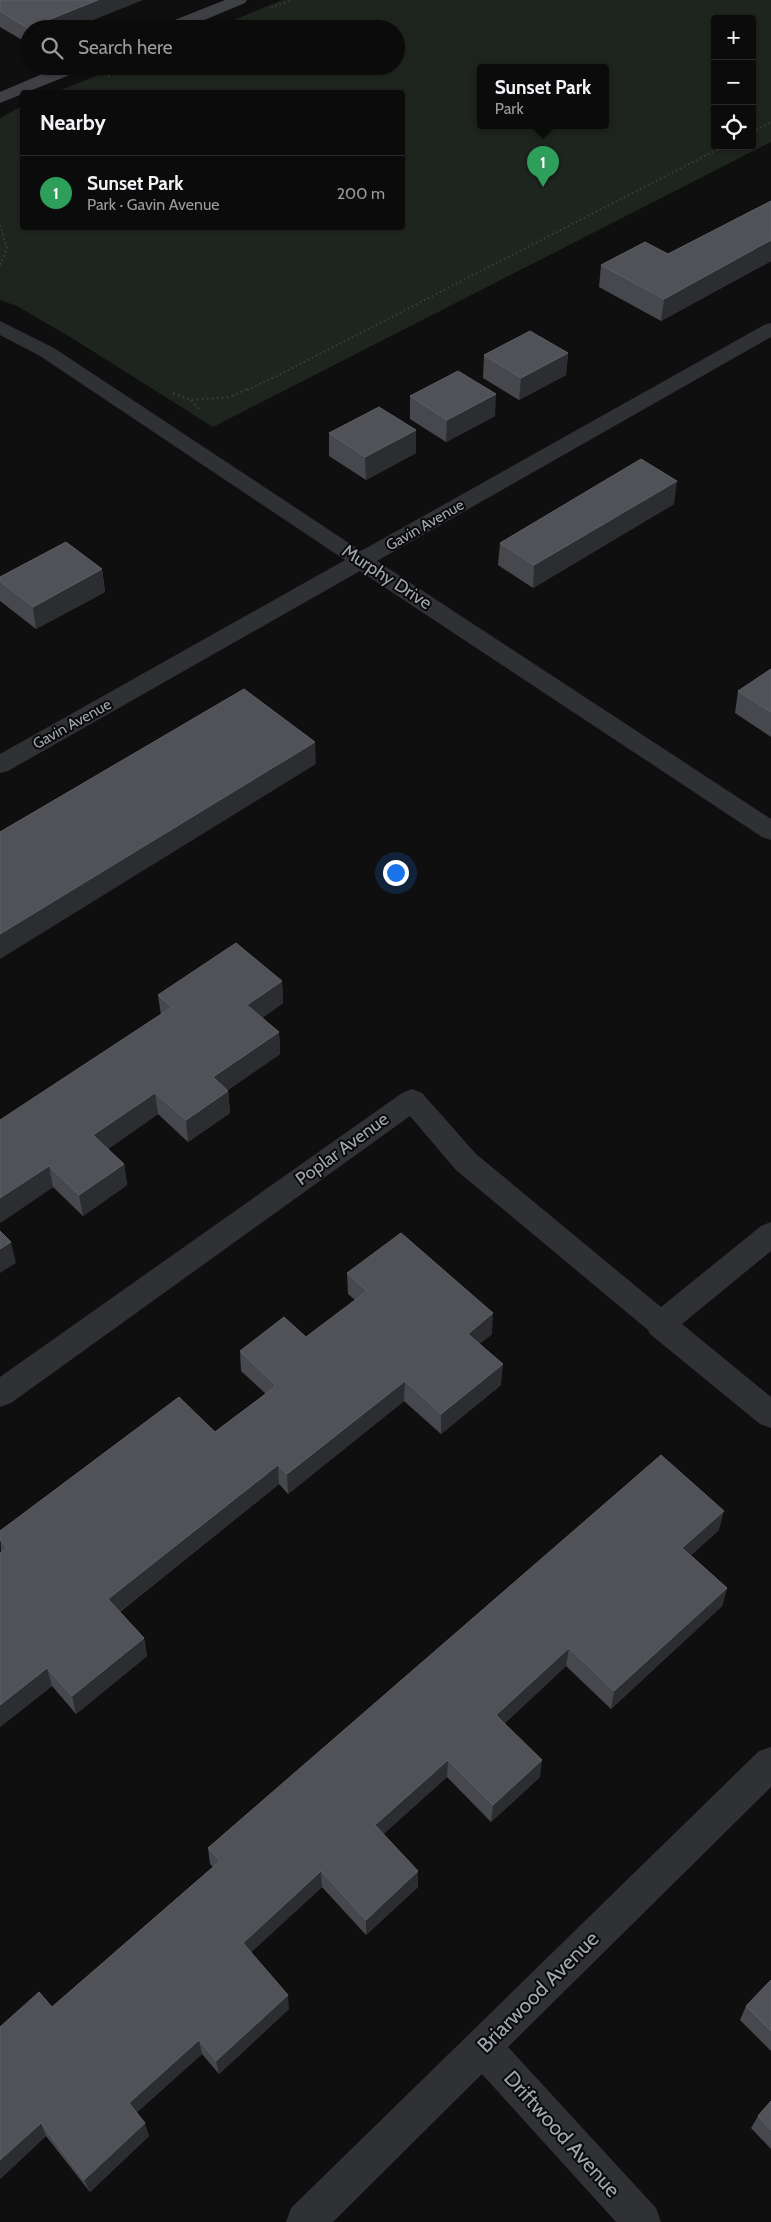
<!DOCTYPE html>
<meta charset="utf-8">
<style>
body{margin:0;font-family:Cabin,sans-serif;background:#19191a;color:#f1f3f6}
.controls{position:absolute;right:15px;top:15px;display:grid;overflow:hidden;border-radius:5px;box-shadow:0 1px 4px #0004}
.controls button{width:45px;height:45px;display:grid;place-items:center;padding:0;border:0;border-bottom:1px solid #2b2b2d;background:#0b0b0c;color:#f1f3f6;font:25px sans-serif}
.you{position:absolute;left:395px;top:872px;width:18px;height:18px;margin:-12px;border:4px solid #fff;border-radius:50%;background:#1a73e8;box-shadow:0 0 0 8px #1a73e833}
.badge{display:grid;place-items:center;width:32px;height:32px;border-radius:50%;background:#ea580c;color:#fff;font-size:16px;font-weight:700}
.pin{position:absolute;translate:-50% -41px;filter:drop-shadow(0 1px 2px #0008)}
.pin::after{content:'';position:absolute;top:26px;width:18px;height:15px;background:inherit;clip-path:polygon(0 0,100% 0,50% 100%)}
.popup{position:absolute;left:477px;top:64px;width:132px;height:65px;box-sizing:border-box;display:grid;place-content:center;border-radius:5px;background:#0b0b0c;filter:drop-shadow(0 1px 4px #0005);font-size:16px;white-space:nowrap;color:#9a9b9d}
.popup b{font-size:19px;color:#f1f3f6}
.popup::after{content:'';position:absolute;left:50%;top:100%;margin-left:-10px;border:10px solid transparent;border-top-color:#0b0b0c}
.list{margin:0;padding:0;list-style:none}
h2{display:flex;justify-content:space-between;align-items:center;height:65px;margin:0;padding:0 20px;font-size:21px}
h2 small{font-size:16px;font-weight:400;color:#9a9b9d}
.list li{display:grid;grid-template-columns:32px 1fr auto;gap:15px;align-items:center;box-sizing:border-box;height:75px;padding:0 20px;border-top:1px solid #2b2b2d}
.list b{display:block;font-size:19px;white-space:nowrap}
.list p{margin:0;font-size:16px;white-space:nowrap;color:#9a9b9d}
.list em{font-size:16px;font-style:normal;color:#9a9b9d}
.icon{flex:none;width:28px;height:28px;fill:none;stroke:currentColor;stroke-width:2;stroke-linecap:round;stroke-linejoin:round}
.map{position:relative;flex:none;width:771px;height:2222px;overflow:hidden}
.search{position:absolute;background:#0b0b0c;box-shadow:0 1px 4px #0004;left:20px;top:20px;width:385px;height:55px;display:flex;align-items:center;gap:12px;box-sizing:border-box;padding:0 18px;border-radius:28px;color:#9a9b9d;font-size:19px}
.panel{position:absolute;background:#0b0b0c;box-shadow:0 1px 4px #0004;left:20px;top:90px;width:385px;height:140px;border-radius:5px}
.map>svg:first-child{display:block}
.green{fill:#1e241e;fill-rule:evenodd}
.lines{fill:none;stroke-linecap:round;stroke-linejoin:round}
.path-far1{stroke:#36383b;stroke-width:2;stroke-dasharray:2 2.5;stroke-linecap:butt}
.path{stroke:#36383b;stroke-width:2.5;stroke-dasharray:2 3;stroke-linecap:butt}
.street{fill:#303135;fill-rule:evenodd}
.secondary{fill:#3e4044;fill-rule:evenodd}
.wall{fill:#47484d}
.shaded-wall{fill:#2c2d30}
.building{fill:#505258;stroke:#5d5f66}
.labels{text-anchor:middle;stroke-width:4;stroke-linejoin:round;paint-order:stroke}
.far-street-label{font-size:15px;fill:#a1a5b0;stroke:#0a0a0b}
.street-label{font-size:18px;fill:#a1a5b0;stroke:#0a0a0b}
.near-street-label{font-size:21px;fill:#a1a5b0;stroke:#0a0a0b}
</style>
<div class="map">
<svg width="771" height="2222" viewBox="0 0 771 2222">
<rect width="100%" height="100%" fill="#0f0f10"/>
<path class="green" d="M282 0H771V142L213 427 75 340 19 307 0 300V118L22 106V228H402V92H56L121 66H396V29H212ZM715 19H752V146H715ZM480 68H606V126H480Z"/>
<g class="lines">
<path class="path-far1" d="M271 8 292 0
M108 77 133 66
M752 132 771 122
M0 225 7 249 0 265
M247 390 277 376 724 146"/>
<path class="path" d="M173 393 191 400 230 397 249 388
M191 400 199 409"/>
<path class="street" d="M0 321 54 348 361 551 764 325 771 323V337L377 561 771 819V840L762 837 360 571 8 771 0 773V754L345 560 40 356 0 335Z
M412 1089 422 1093 476 1154 661 1307 761 1226 771 1222V1251L682 1324 771 1397V1428L760 1424 650 1334 648 1330 456 1170 410 1116 11 1403 0 1407V1377L402 1093Z
M771 1747V1787L508 2047 656 2208 661 2222H616L482 2074 333 2222H286L291 2208 759 1751Z"/>
<path class="secondary" d="M225 0H247L245 3 183 29H160L162 25Z
M61 66H84L82 70 0 103V92Z"/>
</g>
<path class="wall" d="M0 0H143L29 29V44L0 27Z
M771 201V261L661 321 599 287 601 265 668 254Z
M568 353 566 375 519 400 483 378 484 355Z
M410 396 495 416 446 442 410 419Z
M329 433 416 453 366 480 329 456Z
M674 504 533 588 498 565 500 543Z
M102 569 105 592 36 629 0 601V577Z
M771 669V737L735 713 738 691Z
M282 981 283 1003 262 1018 279 1032 280 1054 228 1090V1091L230 1113 188 1142 158 1114 108 1149 124 1164 127 1185 83 1216 53 1187 0 1223 161 1015 158 995Z
M347 1273 492 1334 479 1344 501 1385 441 1434 404 1401 288 1494 279 1484 120 1612 144 1638 147 1656 76 1714 52 1686 0 1727V1553L1 1552 0 1531 215 1432 266 1394 241 1371 240 1351 306 1337 355 1300 348 1294Z
M719 1530 691 1555 727 1588 722 1606 611 1709 566 1666 505 1723 540 1777 491 1822 447 1777 383 1834 418 1871V1887L366 1935 322 1887 251 1952 289 2009 219 2074 202 2054 136 2113 149 2136 90 2192 46 2136 0 2179 52 2007 213 1867 210 1864 208 1848Z
M771 1980V2051L740 2020 746 2006Z
M771 2101V2149L751 2128 758 2116Z"/>
<path class="shaded-wall" d="M98 0H143L71 29H29V31L28 28Z
M771 240V261L661 321 664 299Z
M568 353 566 375 519 400 521 378Z
M496 394 495 416 446 442 447 420Z
M416 430V453L366 480 365 457Z
M677 481 674 504 533 588 534 565Z
M102 569 105 592 36 629 33 607Z
M315 742 316 764 0 959V934Z
M282 981 283 1003 248 1027 247 1005Z
M279 1032 280 1054 215 1099 213 1077Z
M228 1091 230 1113 188 1142 186 1120Z
M155 1093 158 1114 97 1157 93 1135Z
M124 1164 127 1185 83 1216 79 1195Z
M49 1166 53 1187 0 1223V1198Z
M11 1242 16 1263 0 1273V1249Z
M493 1313 492 1334 467 1354 468 1334Z
M503 1364 501 1385 441 1434V1414Z
M405 1381 404 1401 288 1494 287 1474Z
M278 1465 279 1484 112 1618 108 1599Z
M724 1511 719 1530 678 1567 682 1548Z
M727 1588 722 1606 611 1709 614 1691Z
M144 1638 147 1656 76 1714 72 1696Z
M569 1648 566 1666 495 1732 496 1715Z
M47 1668 52 1686 0 1727V1705Z
M448 1760 447 1777 375 1842V1825Z
M542 1760 540 1777 491 1822 493 1805Z
M321 1871 322 1887 245 1958 243 1943Z
M418 1871V1887L366 1935V1920Z
M288 1995 289 2009 219 2074 216 2061Z
M199 2040 202 2054 133 2116 129 2103Z
M41 2123 46 2136 0 2179V2160Z
M145 2123 149 2136 90 2192 84 2180Z"/>
<path class="building" d="M0 0H98L28 28 0 11Z
M771 201V240L664 299 601 265 645 242 668 254Z
M530 331 568 353 521 378 484 355Z
M458 371 496 394 447 420 410 396Z
M379 407 416 430 365 457 329 433Z
M641 459 677 481 534 565 500 543Z
M66 542 102 569 33 607 0 581V577Z
M771 669V712L738 691Z
M244 689 315 742 0 934V832Z
M236 943 282 981 247 1005 279 1032 213 1077 228 1091 186 1120 155 1093 93 1135 124 1164 79 1195 49 1166 0 1198V1120L172 1007 158 995Z
M0 1231 11 1242 0 1249Z
M401 1233 493 1313 468 1334 503 1364 441 1414 405 1381 287 1474 278 1465 108 1599 144 1638 72 1696 47 1668 0 1705V1553L7 1548 0 1540V1531L179 1397 215 1432 276 1386 240 1351 284 1317 306 1337 367 1291 347 1273Z
M661 1455 724 1511 682 1548 727 1588 614 1691 569 1648 496 1715 542 1760 493 1805 448 1760 375 1825 418 1871 366 1920 321 1871 243 1943 288 1995 216 2061 199 2040 129 2103 145 2123 84 2180 41 2123 0 2160V2027L39 1992 52 2007 220 1861 208 1848Z
M771 1980V2031L746 2006Z
M771 2101V2130L758 2116Z"/>
<g class="labels">
<g class="far-street-label">
<text transform="translate(425 525) rotate(-30)" y="5">Gavin Avenue</text>
<text transform="translate(72 724) rotate(-29)" y="5">Gavin Avenue</text>
</g>
<g class="street-label">
<text transform="translate(387 577) rotate(33)" y="6">Murphy Drive</text>
<text transform="translate(342 1149) rotate(-36)" y="6">Poplar Avenue</text>
</g>
<g class="near-street-label">
<text transform="translate(538 1992) rotate(-45)" y="7">Briarwood Avenue</text>
<text transform="translate(562 2134) rotate(48)" y="7">Driftwood Avenue</text>
</g>
</g>
</svg>
<div class="controls">
<button>+</button>
<button>−</button>
<button><svg class="icon" aria-label="locate" viewBox="0 0 24 24"><circle cx="12" cy="12" r="6"/><path d="M12 2v4M12 18v4M2 12h4M18 12h4"/></svg></button>
</div>
<div class="you"></div>
<div class="pin badge" style="left:543px;top:187px;background:#2e9e5b">1</div>
<div class="popup"><b>Sunset Park</b>Park</div>
<div class="search"><svg class="icon" aria-label="search" viewBox="0 0 24 24"><circle cx="10" cy="10" r="6"/><path d="M15 15l6 6"/></svg>Search here</div>
<section class="panel">
<h2>Nearby<small></small></h2>
<ul class="list">
<li><span class="badge" style="background:#2e9e5b">1</span><div><b>Sunset Park</b><p>Park · Gavin Avenue</p></div><em>200 m</em></li>
</ul>
</section>
</div>
